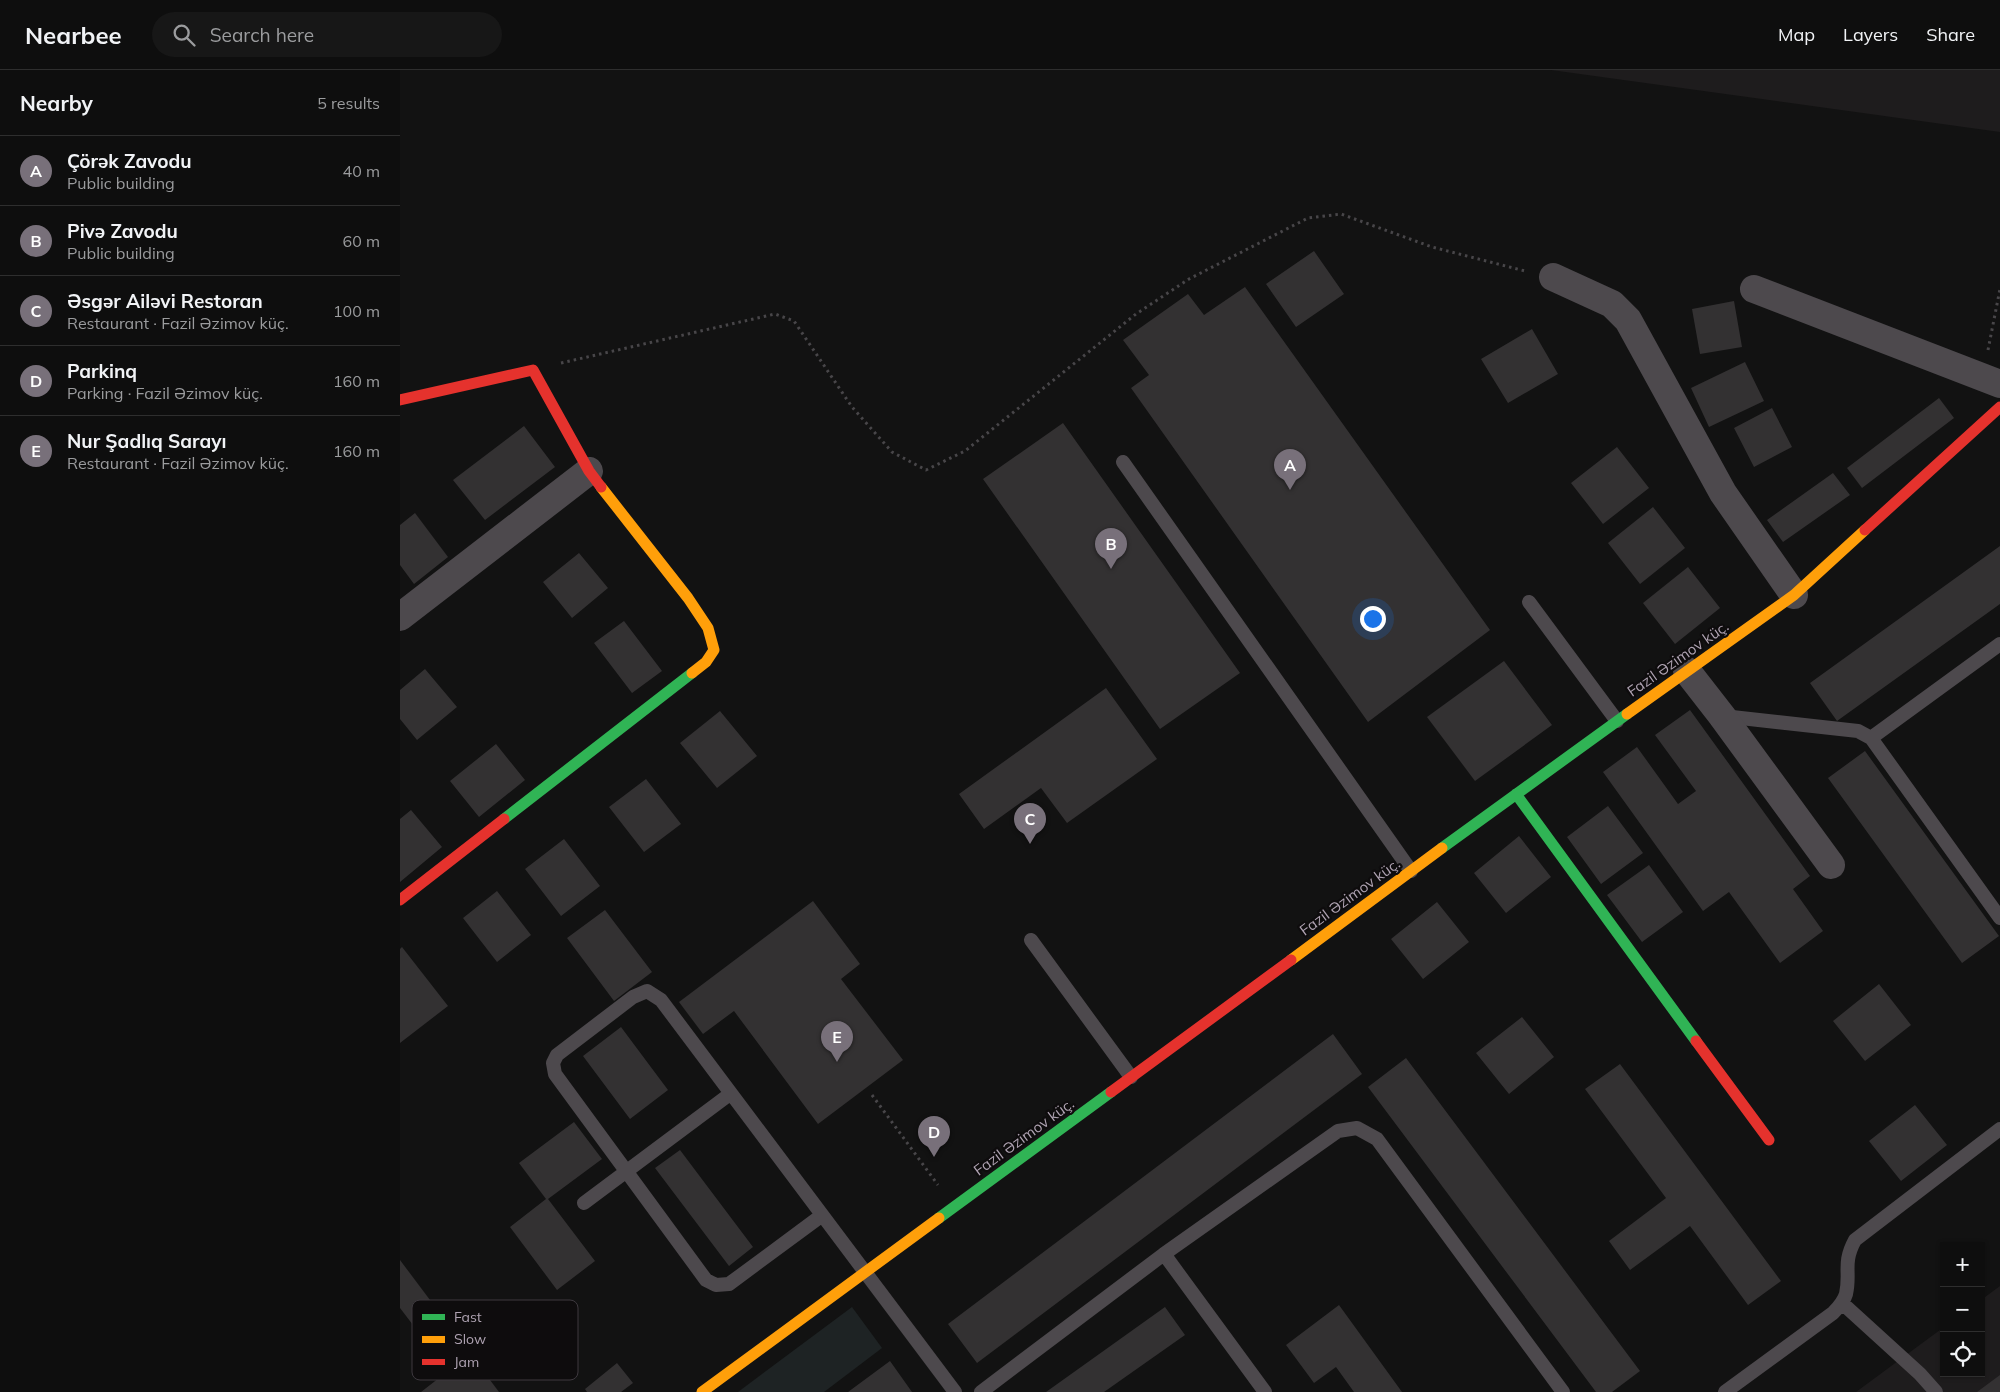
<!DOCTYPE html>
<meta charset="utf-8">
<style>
body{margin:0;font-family:Mulish,sans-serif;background:#171717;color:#f1f3f6}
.controls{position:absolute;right:15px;bottom:15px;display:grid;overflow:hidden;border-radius:0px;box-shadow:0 1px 4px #0004}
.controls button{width:45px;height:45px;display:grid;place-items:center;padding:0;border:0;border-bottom:1px solid #2e2e2e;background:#0e0e0e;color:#f1f3f6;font:25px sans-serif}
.you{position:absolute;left:972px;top:548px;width:18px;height:18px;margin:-12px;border:4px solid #fff;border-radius:50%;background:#1a73e8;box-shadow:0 0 0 8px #1a73e833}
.badge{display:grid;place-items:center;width:32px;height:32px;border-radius:50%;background:#78707a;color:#fff;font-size:16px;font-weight:700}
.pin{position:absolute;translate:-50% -41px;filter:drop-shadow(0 1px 2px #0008)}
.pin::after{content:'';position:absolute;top:26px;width:18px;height:15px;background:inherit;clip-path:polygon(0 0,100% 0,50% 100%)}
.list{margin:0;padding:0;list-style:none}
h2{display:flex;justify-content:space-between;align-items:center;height:65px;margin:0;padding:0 20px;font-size:21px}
h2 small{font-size:16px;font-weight:400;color:#9b9c9e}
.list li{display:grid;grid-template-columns:32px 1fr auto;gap:15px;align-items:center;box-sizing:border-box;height:70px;padding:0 20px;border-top:1px solid #2e2e2e}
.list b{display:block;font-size:19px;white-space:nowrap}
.list p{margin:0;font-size:16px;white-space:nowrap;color:#9b9c9e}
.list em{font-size:16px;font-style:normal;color:#9b9c9e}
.icon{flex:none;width:28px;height:28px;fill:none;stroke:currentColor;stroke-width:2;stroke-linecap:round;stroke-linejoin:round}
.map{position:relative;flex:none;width:1600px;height:1322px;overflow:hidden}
header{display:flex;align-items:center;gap:30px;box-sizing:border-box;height:70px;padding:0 25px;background:#0e0e0e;border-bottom:1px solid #2e2e2e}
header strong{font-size:24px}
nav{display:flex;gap:28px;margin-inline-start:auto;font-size:18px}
.search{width:350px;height:45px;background:#171717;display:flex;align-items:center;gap:12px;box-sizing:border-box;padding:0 18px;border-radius:28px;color:#9b9c9e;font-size:19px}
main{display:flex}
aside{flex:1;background:#0e0e0e}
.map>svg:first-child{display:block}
.built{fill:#1e1c1d}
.green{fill:#1e2324}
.building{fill:#333132}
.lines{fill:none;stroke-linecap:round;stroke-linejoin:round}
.path{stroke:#484649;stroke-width:3;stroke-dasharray:2.5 4;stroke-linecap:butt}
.lane{stroke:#4d494d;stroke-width:14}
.street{stroke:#4d494d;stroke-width:28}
.fast{stroke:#30b455;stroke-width:11}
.slow{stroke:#ff9f0a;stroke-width:11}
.jam{stroke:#e5322d;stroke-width:11}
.labels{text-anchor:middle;stroke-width:4.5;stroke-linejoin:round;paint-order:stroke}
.street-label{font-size:15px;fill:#afa3b2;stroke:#0e0c0d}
.key{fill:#0e0c0d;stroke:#3e393f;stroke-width:1}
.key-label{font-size:14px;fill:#afa3b2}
</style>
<header>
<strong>Nearbee</strong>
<div class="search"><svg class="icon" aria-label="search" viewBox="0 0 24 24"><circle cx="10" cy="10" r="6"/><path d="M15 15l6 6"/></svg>Search here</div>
<nav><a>Map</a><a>Layers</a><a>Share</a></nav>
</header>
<main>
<aside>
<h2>Nearby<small>5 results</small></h2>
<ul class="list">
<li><span class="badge">A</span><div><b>Çörək Zavodu</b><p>Public building</p></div><em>40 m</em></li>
<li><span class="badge">B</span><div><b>Pivə Zavodu</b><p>Public building</p></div><em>60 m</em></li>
<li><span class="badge">C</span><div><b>Əsgər Ailəvi Restoran</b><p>Restaurant · Fazil Əzimov küç.</p></div><em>100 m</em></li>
<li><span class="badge">D</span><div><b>Parkinq</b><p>Parking · Fazil Əzimov küç.</p></div><em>160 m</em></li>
<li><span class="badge">E</span><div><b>Nur Şadlıq Sarayı</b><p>Restaurant · Fazil Əzimov küç.</p></div><em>160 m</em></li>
</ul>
</aside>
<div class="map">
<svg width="1600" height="1322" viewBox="0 0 1600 1322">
<rect width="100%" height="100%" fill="#121212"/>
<path class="built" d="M1151 0H1600V62Z
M1600 1216V1322H1456L1544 1257V1303H1581V1230Z"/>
<path class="green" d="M452 1237 482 1278 424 1322H338Z"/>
<path class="building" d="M914 181 944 224 896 257 866 214Z
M845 217 1090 560 968 652 731 318 749 305 723 270 788 224 804 245Z
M1334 231 1342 277 1300 284 1292 239Z
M1132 259 1158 304 1108 333 1081 289Z
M1345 292 1364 331 1309 357 1291 318Z
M1539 328 1554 348 1462 418 1447 398Z
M1372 338 1392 377 1354 397 1334 358Z
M663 353 840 603 760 659 583 409Z
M124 356 155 397 85 450 53 410Z
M1217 377 1249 418 1203 454 1171 413Z
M1433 403 1450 425 1383 472 1367 450Z
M1253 437 1285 478 1240 514 1208 473Z
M15 443 48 487 14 514 0 495V455Z
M1600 476V534L1437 651 1410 613Z
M179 483 208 518 172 548 143 512Z
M1288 497 1320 538 1275 574 1243 533Z
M224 551 262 601 232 623 194 573Z
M1104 591 1152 655 1075 711 1027 647Z
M25 599 57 637 17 670 0 649V620Z
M706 618 757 689 667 753 641 718 584 759 559 724Z
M1290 640 1410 806 1393 819 1423 861 1380 893 1329 822 1303 841 1203 702 1237 677 1278 734 1296 721 1255 665Z
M320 641 357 686 317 718 280 673Z
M96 674 125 710 79 747 50 711Z
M1465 681 1599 866 1562 893 1428 708Z
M246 709 281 754 244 782 209 737Z
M1208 736 1243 783 1201 814 1167 767Z
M11 740 42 777 0 812V749Z
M1119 766 1151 807 1106 843 1074 803Z
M164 769 200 816 161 846 125 799Z
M1249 795 1283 842 1242 872 1207 825Z
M97 821 131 865 97 892 63 848Z
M413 831 460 894 441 909 503 990 418 1054 334 941 303 964 279 932Z
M1037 832 1069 872 1023 909 991 869Z
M205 840 252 902 214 931 167 868Z
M2 877 48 936 0 973V879Z
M1479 914 1511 955 1465 991 1433 951Z
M1122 947 1154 987 1109 1024 1076 983Z
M221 957 268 1020 230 1049 183 986Z
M933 964 962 1004 577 1293 548 1254Z
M1006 988 1240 1301 1212 1322H1196L968 1017Z
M1220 994 1381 1211 1348 1235 1290 1156 1230 1200 1209 1171 1266 1128 1185 1019Z
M1515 1035 1547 1075 1501 1111 1469 1071Z
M174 1052 202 1089 148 1129 195 1191 157 1220 110 1157 146 1129 119 1093Z
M280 1080 353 1177 329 1196 255 1098Z
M0 1190 99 1322H21L48 1301 0 1238Z
M939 1235 1002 1322H954L936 1297 914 1313 886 1275Z
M765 1237 785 1265 704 1322H646Z
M490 1291 512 1322H448Z
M217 1293 233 1313 221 1322H187L185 1319Z
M1600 1305V1322H1577Z"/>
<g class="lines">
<path class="path" d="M1588 280 1600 219
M161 293 375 244 394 251 452 337 492 382 526 400 565 381 736 244 789 209 908 148 941 144 1032 177 1125 201
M472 1025 538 1115"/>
<path class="lane" d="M723 392 1011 801
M1129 532 1217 651
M1323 646 1458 661 1471 668 1600 848
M1471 668 1600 574
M631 870 731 1007
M184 1133 330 1024
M421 1146 329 1214 316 1215 306 1210 155 1004 153 993 157 985 233 927 247 921 261 930 555 1322
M764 1184 865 1322
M1442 1233 1520 1304 1536 1322
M581 1322 764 1184 938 1061 957 1058 977 1069 1163 1322
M1325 1322 1433 1243C1438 1238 1444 1231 1446 1224 1451 1202 1442 1194 1455 1170L1600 1059"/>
<path class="street" d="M1153 207 1212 234 1228 250 1323 423 1394 525
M1354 219 1600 314
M0 547 189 401
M1287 601 1322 646 1431 795"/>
<path class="fast" d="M1116 724 1296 971
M104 749 292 603
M1042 778 1227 644
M539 1148 711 1022"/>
<path class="slow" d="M201 417 288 528 308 558 314 580 306 592 292 603
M1227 644 1394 525 1465 460
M891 890 1042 778
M302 1322 539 1148"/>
<path class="jam" d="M0 330 133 300 189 401 201 417
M1465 460 1600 337
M0 830 104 749
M1296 971 1369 1070
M711 1022 891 890"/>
</g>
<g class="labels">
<g class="street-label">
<text transform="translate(1278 589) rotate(-35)" y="5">Fazil Əzimov küç.</text>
<text transform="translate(950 827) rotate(-36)" y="5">Fazil Əzimov küç.</text>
<text transform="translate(624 1067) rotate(-36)" y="5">Fazil Əzimov küç.</text>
</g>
</g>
<rect x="12" y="1230" width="166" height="80" rx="8" class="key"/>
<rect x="22" y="1244" width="23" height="6" fill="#30b455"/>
<rect x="22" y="1266" width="23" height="7" fill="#ff9f0a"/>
<rect x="22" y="1289" width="23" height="6" fill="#e5322d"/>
<g class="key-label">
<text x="54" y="1252">Fast</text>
<text x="54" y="1274">Slow</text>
<text x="54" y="1297">Jam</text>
</g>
</svg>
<div class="controls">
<button>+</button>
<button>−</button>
<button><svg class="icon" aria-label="locate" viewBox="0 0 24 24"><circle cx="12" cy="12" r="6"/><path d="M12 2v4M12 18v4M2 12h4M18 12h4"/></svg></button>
</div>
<div class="you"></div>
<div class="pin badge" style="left:890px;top:420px">A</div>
<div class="pin badge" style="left:711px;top:499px">B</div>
<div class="pin badge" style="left:630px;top:774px">C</div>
<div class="pin badge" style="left:534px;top:1087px">D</div>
<div class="pin badge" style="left:437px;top:992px">E</div>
</div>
</main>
